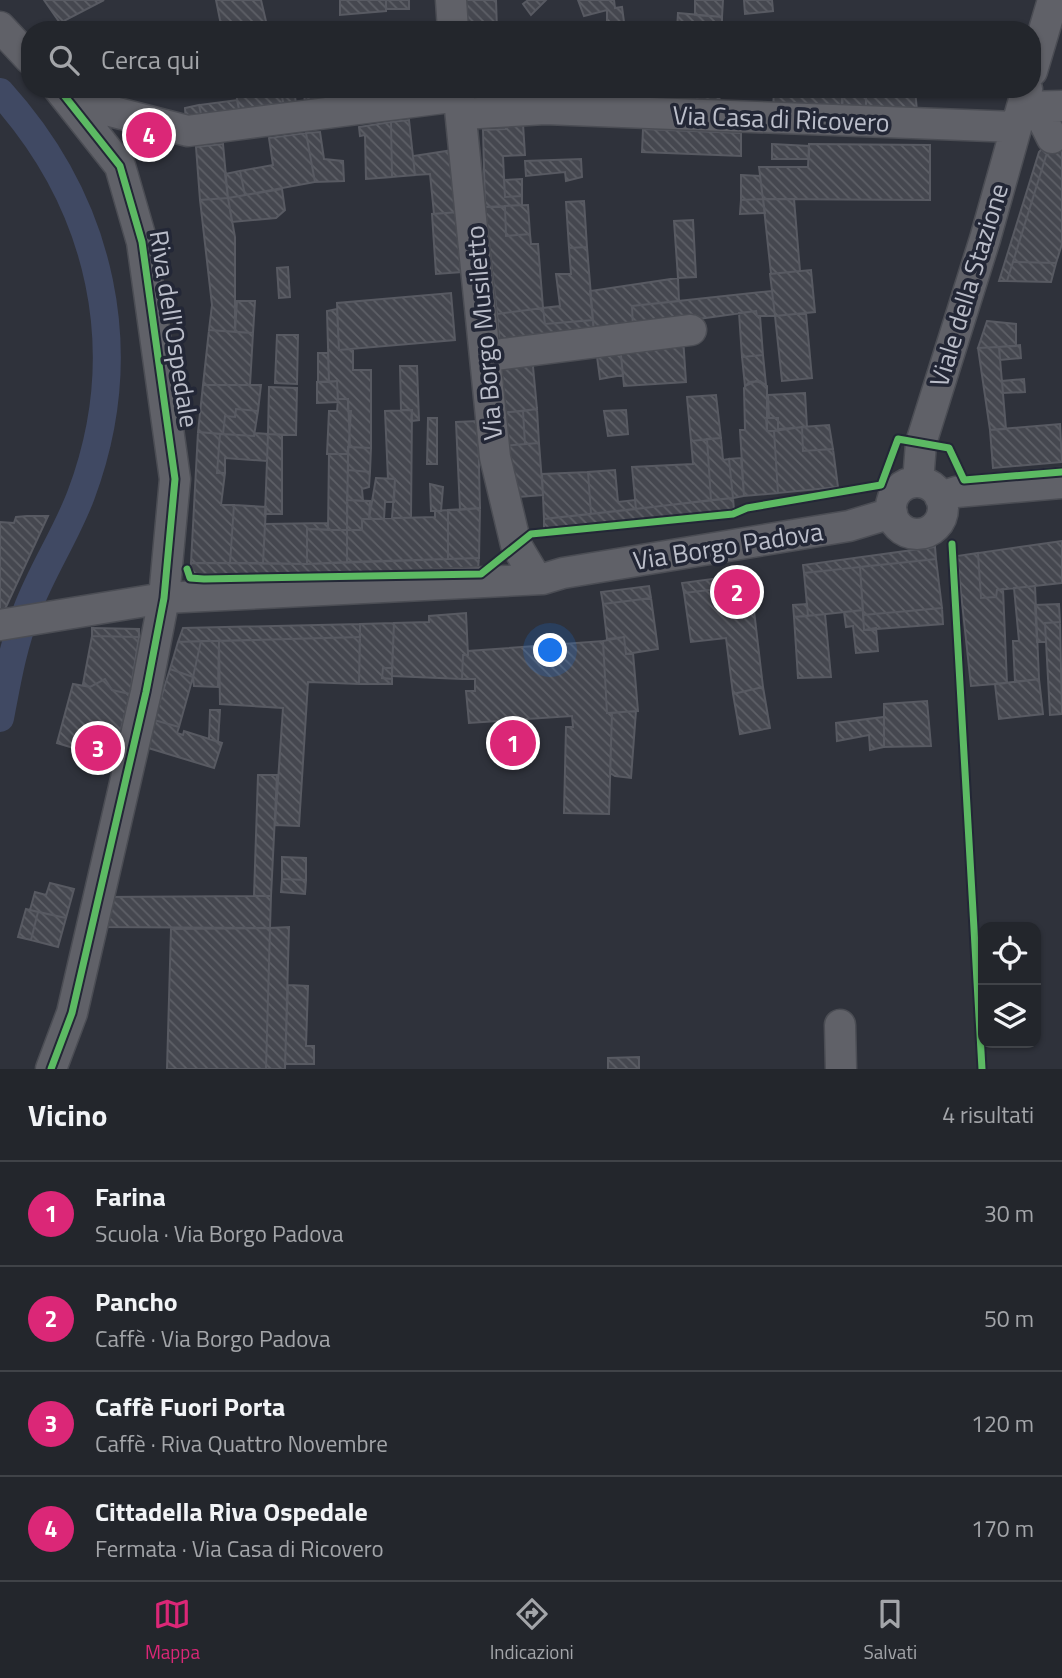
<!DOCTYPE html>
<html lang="it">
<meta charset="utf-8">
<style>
body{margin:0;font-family:"Titillium Web",sans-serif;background:#2f3238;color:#f1f3f6}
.controls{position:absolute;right:21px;bottom:21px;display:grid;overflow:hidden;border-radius:14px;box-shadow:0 2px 5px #0004}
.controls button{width:63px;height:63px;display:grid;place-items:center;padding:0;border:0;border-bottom:2px solid #404348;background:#23262c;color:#f1f3f6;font:35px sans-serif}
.you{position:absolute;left:551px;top:651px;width:24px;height:24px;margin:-18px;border:5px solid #fff;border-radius:50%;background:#1a73e8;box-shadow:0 0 0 10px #1a73e833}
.badge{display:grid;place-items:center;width:46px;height:46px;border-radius:50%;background:#db2777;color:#fff;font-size:23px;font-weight:700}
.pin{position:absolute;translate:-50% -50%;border:4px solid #fff;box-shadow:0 2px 7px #0006}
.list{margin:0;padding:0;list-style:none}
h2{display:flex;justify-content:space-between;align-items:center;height:91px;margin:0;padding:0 28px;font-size:30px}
h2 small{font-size:23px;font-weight:400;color:#a3a5a9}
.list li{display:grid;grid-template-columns:46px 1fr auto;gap:21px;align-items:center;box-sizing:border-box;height:105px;padding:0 28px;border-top:2px solid #404348}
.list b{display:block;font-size:26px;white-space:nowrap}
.list p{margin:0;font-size:23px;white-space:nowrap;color:#a3a5a9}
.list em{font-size:23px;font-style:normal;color:#a3a5a9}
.icon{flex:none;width:38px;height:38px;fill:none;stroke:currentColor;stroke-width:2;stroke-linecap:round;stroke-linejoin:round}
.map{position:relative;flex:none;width:1062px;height:1069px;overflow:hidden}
.search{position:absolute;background:#23262c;box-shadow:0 2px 5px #0004;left:21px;right:21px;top:21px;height:77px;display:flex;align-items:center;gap:18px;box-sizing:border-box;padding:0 24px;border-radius:28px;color:#a3a5a9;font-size:26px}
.sheet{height:511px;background:#23262c}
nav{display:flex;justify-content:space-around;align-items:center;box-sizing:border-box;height:98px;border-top:2px solid #404348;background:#23262c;font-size:19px;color:#a3a5a9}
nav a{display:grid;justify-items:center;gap:4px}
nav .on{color:#db2777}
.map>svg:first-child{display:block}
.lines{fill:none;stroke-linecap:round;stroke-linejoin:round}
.canal{stroke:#404963;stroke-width:28}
.building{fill:url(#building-back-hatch);stroke:#585a62;stroke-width:2}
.minor-casing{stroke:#4b4d54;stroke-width:33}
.minor{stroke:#606168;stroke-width:30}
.cycleway-casing{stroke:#232736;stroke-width:11}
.cycleway{stroke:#5cba63;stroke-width:7}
.labels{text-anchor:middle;stroke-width:7;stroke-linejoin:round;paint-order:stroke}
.street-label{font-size:26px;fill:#bbbeca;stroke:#232736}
</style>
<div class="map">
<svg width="1062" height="1069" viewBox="0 0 1062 1069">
<defs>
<pattern id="building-back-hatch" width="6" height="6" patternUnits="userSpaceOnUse" patternTransform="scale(1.75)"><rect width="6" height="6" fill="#45474f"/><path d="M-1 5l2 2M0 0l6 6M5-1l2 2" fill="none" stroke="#5e6067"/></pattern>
</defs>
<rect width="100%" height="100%" fill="#2f323b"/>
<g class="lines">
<path class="canal" d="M0 92C102 205 135 351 81 495 66 535 42 570 27 610 13 645 7 681 0 718"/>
</g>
<path class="building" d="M44 0H104L60 23Z
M216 0H261L268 30H222Z
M340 0H386V11L340 15Z
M386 0H409V9H386Z
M459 0H496L497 30H461Z
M528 0H546L531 15 523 4Z
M578 0H614L615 8 622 7 624 22H629L630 30H607V10L584 16Z
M695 0H723L722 17 695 15Z
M744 0H772L773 11 745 14Z
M678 13 722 17V30H677Z
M235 89H280L286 114 241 119Z
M499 89H540L539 99 499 97Z
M675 89 674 107 583 106V90Z
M675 89H720L719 108 674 107Z
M774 89 842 95V113L773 111Z
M866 89H915L917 111 866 115Z
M337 90 339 107 306 111 304 94Z
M843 90 866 91V115L842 113Z
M295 96 297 113 286 114 282 97Z
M237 100 241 119 203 123 199 105Z
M199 105 203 123H186L185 108Z
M409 120 415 175 392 177 391 122Z
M391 122 392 177 366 179 365 135 360 136 359 127Z
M506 124H523L525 155 503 156 505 197 522 196V205L485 207 483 130 506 129Z
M643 129 741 133V156L642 152Z
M320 132 324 159 343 161 344 181 315 182 306 133Z
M306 133 315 182 245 195 240 171 273 165 269 138Z
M1052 138 1062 141 1046 156 1007 281H999L1039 152Z
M1062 141V244L1056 263 1013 262 1046 156Z
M223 144 228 198 200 200 196 147Z
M772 144 809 146V159H772Z
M809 144 930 145V200L763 199 759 167H808Z
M453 150 458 212 434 214 430 174 415 175 413 156Z
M581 159 582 177 566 181 565 172 526 176 525 161Z
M240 171 245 195 228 198 225 174Z
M741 175 760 176 763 199 741 200Z
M522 179V196L505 197 504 180Z
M282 189 285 210 276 218 232 222 228 198Z
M228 198 235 237V332L209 330 212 305 200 200Z
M763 199 765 213 740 214 741 200Z
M763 199H794L800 271 771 274Z
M584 201 587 247 569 248 566 202Z
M528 205 530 234 506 236 505 206Z
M505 206 506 236 530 234 531 244H538L543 308 497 314 485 207Z
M458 212 462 272 436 274 432 214Z
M693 220 696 277 678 278 674 221Z
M587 247 593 320 545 324 543 308 560 306 556 274H571L569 248Z
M1013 262 1056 263 1051 282 1007 281Z
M288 267 290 297 279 298 277 268Z
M811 270 815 312 775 316 770 274Z
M678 278 679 301 632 306 633 328 594 333 590 291Z
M772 291 775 316H757L756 311 633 328 632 306Z
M451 293 455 340 339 350 337 303Z
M237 301H255L253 333 235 332Z
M543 308 545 324 593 320 594 333 500 346 497 314Z
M337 309 339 350 353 349V370H371V448L350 447 348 399H338L337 381 329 382 327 311Z
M756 311 757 316H760L763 355 742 357 739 313Z
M806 313 812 378 782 381 775 316Z
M987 321 1016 324V346L978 348Z
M209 330 253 333 250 385H203Z
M277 335H298L297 384 275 383Z
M683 337 686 382 624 386 620 346Z
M1020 345 1021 358 1000 360 999 347Z
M620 346 623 375 600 379 596 349Z
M999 347 1006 429 990 430 978 348Z
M318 353H328L329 382H318Z
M763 355 766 385 756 381 745 386 742 357Z
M532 356 537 409 500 413 497 361Z
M400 366H417L419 420 411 421 412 410H401Z
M1024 379 1025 392 1003 393 1002 381Z
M337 381 338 402 317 403V382Z
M760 381 767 386V431H774L778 493 744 496 740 430H745L744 388 749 382Z
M203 385H261L258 411 236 409 235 417 225 416 223 434 198 432Z
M269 387 297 388 296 435 268 434Z
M805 393 807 427 778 429V418H769L768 395Z
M716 395 721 438 691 441 687 397Z
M338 399H348V411H351L348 454H327L329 411H337Z
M236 409 258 411 254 436 223 434 225 416 235 417Z
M537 409 539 443 525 444 523 411Z
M412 410 411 518H392L395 479H388L385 411Z
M626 410 628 434 608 436 604 411Z
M523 411 525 444 502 446 500 413Z
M428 418H437V464H427Z
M766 418H778V431H767Z
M478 421 480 508 460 510 456 422Z
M1060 424 1062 462 993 468 990 430Z
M829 425 833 449 803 451 802 427Z
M802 427 803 451 833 449 838 487 778 493 774 431Z
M198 432 220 434 217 473H225L221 505H234L230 563H191Z
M255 433 268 434 267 461 225 458V473H217L220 434 254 436Z
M268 434 282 435V514H265Z
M721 438 723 460 729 459 733 498 711 500 707 439Z
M707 439 711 500 636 509 632 467 693 464 691 441Z
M539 443 543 495 506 498 502 446Z
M348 447 371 448 370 472 348 470Z
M329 454H348L347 530H328Z
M741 458 744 496 733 498 729 459Z
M348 470 370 472 369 487 362 489 363 501 347 500Z
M615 470 618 502 635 500 636 509 591 514 588 472Z
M588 472 591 514 544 519 542 474Z
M376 478 395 479 394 502H385L384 519H369Z
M430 484 443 487 441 511H431Z
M733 498 734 510 544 531V519Z
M347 500 370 501 369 519H362V530H347Z
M234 505 266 507 263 563H230Z
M480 508 479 558 448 559V510Z
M448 510V559L347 562V530H362V519L435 517V511Z
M27 516H48L0 620V522L14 523 16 517Z
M328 523V530L307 529V564L263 563 265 524Z
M307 529 347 530V562L307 564Z
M1062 541V583L997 590 996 597 981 598 978 553Z
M935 547 936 559 804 573 803 565Z
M978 553 981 598 996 597 997 590 1003 589 1007 683 971 686 957 556Z
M479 558 478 569 347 575 190 574 191 563 307 564Z
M936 559 942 608 863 615 860 567Z
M860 567 863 610 808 616 804 573Z
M749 574 751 585 684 593 682 583Z
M751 585 763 687 733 694 726 638 691 642 684 593Z
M649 586 651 598 603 604 601 592Z
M1035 586 1039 679 1015 682 1013 641H1019L1014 588Z
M651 598 658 649 626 654 624 637 607 639 603 604Z
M807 604 808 616 794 617 793 605Z
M1059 604 1060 622 1045 623 1046 642H1037L1035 605Z
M942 608 943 624 864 630 863 615Z
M863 610 864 630 876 628 878 651 856 653 853 626 846 627 844 612Z
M466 613 468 655H463L462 679 392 676 394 623 429 622V616Z
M825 614 831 677 798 678 794 617Z
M1060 622 1062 714 1050 715 1045 623Z
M394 623 392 668H383L382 678 392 679V684H359L360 624Z
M360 624V637L178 642 183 628Z
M92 628 139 629V637L92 636Z
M92 636 139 637 130 694 112 690 105 679 90 687 83 684Z
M360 637 359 684 308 682 299 826 275 825 283 708 220 704 219 641Z
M624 637 626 654 633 653 638 711 607 713 603 641Z
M201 641 193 677 170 669 178 642Z
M201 641H219L218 687 194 686 193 677Z
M603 641 607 713H612L609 814 564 813 566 727H573L572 716 469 723 466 691H475V679H462L463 655H468V651Z
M383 668H392V679L382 678Z
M170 669 193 677 179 727 154 720Z
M105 679 112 690 130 694 113 760 57 743 73 684 90 687Z
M1039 679 1043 714 999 719 995 684Z
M763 687 770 728 740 734 733 694Z
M927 701 931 746 884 747V704Z
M210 710H220L218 742 209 739Z
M636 711 631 778 615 776 610 773 612 713Z
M884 717V747L870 750 869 735 837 741 836 723Z
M154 720 179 727 177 733 183 735 184 731 222 743 214 768 145 747Z
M258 775H277L271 896H254Z
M282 857 306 858V880L282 879Z
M282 879 306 880 305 894 281 892Z
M50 883 74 889 66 918 30 910 35 892 46 895Z
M271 896 270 928 102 927 103 897Z
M26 909 38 912 31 940 18 937Z
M38 912 66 918 58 947 31 940Z
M289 927 285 1069H266L270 928Z
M270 928 266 1069H167L171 929Z
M288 985 308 986 306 1046H314V1064H285Z
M639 1057V1069H608V1058Z"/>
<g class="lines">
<defs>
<path id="minor" d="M451 0 453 30
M0 27 30 59
M1032 71 1053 0
M458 89 495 457 516 545 531 570
M71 101 188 131 459 96
M1022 107 1062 106
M1037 108 1052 138
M462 114 545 109 1016 127
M487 356 691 330
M918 482 921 443 985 239 1027 89
M891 508a26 26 0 1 1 52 0a26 26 0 1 1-52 0Z
M940 497 956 492 1062 483
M0 625 164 598 543 579 563 573 849 526 892 513
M840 1025 841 1069
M51 1069 72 1013 146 692 164 598 175 479 142 242 120 166 59 89"/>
</defs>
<use href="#minor" class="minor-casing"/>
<use href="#minor" class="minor"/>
<defs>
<path id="cycleway" d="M952 544 982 1069
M187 569 190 578 204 579 481 574 531 534 733 514 747 508 881 485 898 439 949 448 964 480 1062 472
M51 1069 72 1013 146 692 164 598 175 479 142 242 120 166 59 89"/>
</defs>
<use href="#cycleway" class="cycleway-casing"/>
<use href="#cycleway" class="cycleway"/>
</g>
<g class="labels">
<g class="street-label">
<text transform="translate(781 119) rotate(2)" y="9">Via Casa di Ricovero</text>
<text transform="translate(969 285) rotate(-73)" y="9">Viale della Stazione</text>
<text transform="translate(174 329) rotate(81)" y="9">Riva dell'Ospedale</text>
<text transform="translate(484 333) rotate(-95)" y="9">Via Borgo Musiletto</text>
<text transform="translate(728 546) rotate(-9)" y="9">Via Borgo Padova</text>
</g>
</g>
</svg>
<div class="controls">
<button><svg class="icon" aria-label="locate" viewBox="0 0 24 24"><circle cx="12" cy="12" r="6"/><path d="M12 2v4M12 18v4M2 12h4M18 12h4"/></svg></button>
<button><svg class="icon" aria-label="layers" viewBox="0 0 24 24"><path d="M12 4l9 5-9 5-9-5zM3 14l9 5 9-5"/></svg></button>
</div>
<div class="you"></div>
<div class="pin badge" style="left:513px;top:743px">1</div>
<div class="pin badge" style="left:737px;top:592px">2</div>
<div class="pin badge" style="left:98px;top:748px">3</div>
<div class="pin badge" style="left:149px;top:135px">4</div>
<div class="search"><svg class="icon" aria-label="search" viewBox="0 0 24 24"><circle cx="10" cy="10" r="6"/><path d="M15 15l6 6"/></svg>Cerca qui</div>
</div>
<section class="sheet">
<h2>Vicino<small>4 risultati</small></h2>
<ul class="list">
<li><span class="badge">1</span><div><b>Farina</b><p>Scuola · Via Borgo Padova</p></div><em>30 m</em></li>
<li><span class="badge">2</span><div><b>Pancho</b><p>Caffè · Via Borgo Padova</p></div><em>50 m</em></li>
<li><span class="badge">3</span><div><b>Caffè Fuori Porta</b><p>Caffè · Riva Quattro Novembre</p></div><em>120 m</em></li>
<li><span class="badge">4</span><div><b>Cittadella Riva Ospedale</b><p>Fermata · Via Casa di Ricovero</p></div><em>170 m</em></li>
</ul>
</section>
<nav>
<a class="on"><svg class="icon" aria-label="map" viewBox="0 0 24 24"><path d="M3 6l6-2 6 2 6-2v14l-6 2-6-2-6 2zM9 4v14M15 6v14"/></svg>Mappa</a>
<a><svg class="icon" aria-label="directions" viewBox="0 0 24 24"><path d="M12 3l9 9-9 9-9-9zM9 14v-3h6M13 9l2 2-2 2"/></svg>Indicazioni</a>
<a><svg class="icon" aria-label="saved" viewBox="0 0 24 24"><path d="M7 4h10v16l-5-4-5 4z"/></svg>Salvati</a>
</nav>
